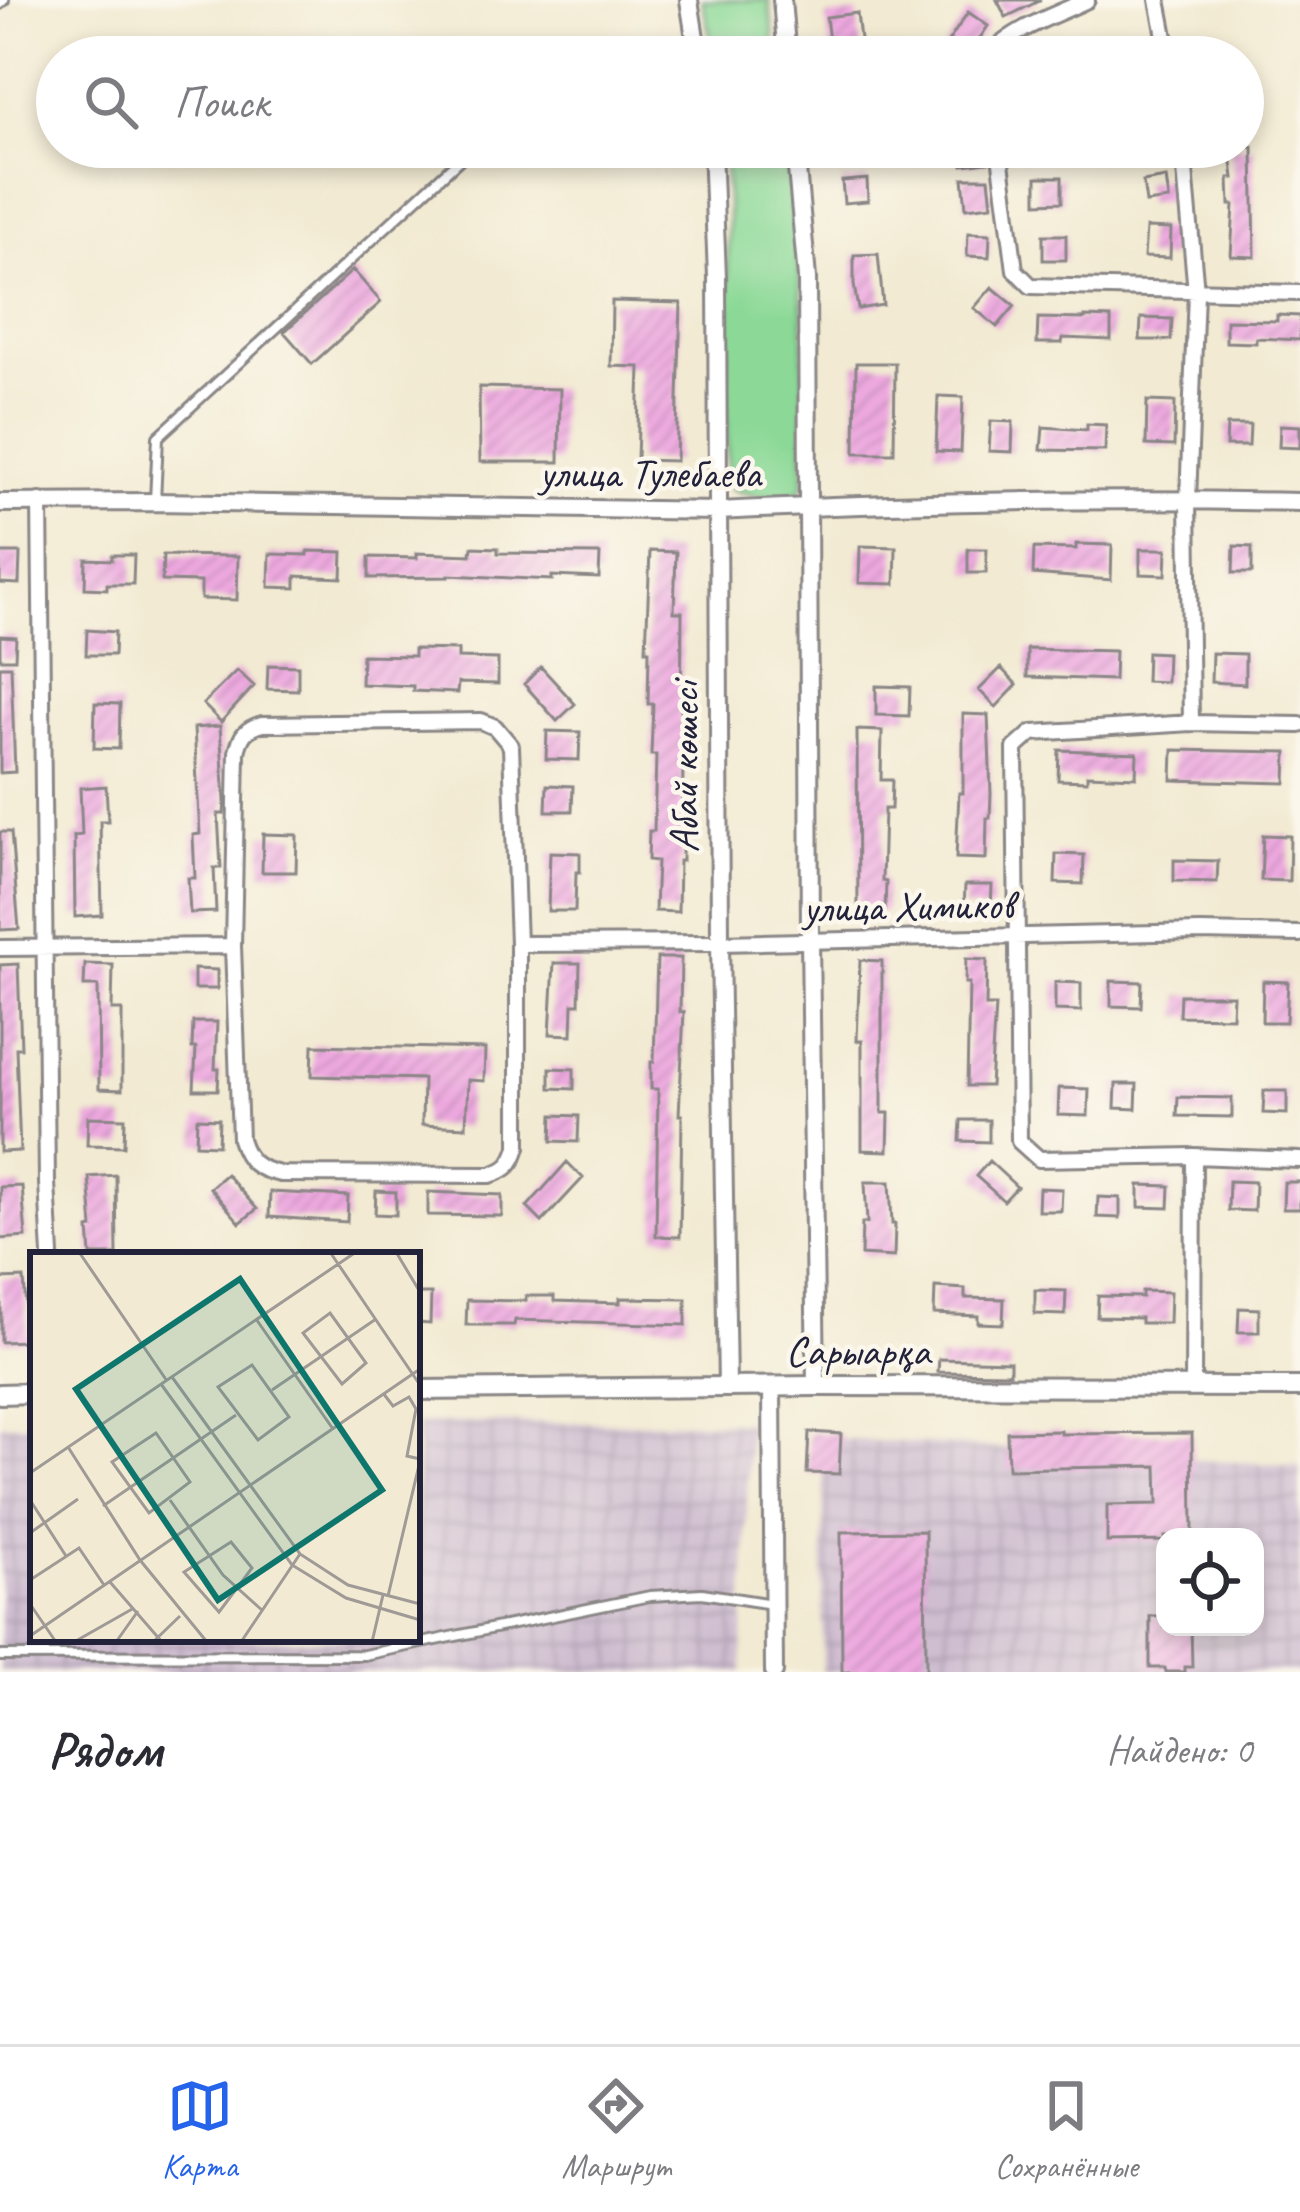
<!DOCTYPE html>
<html lang="ru">
<meta charset="utf-8">
<style>
body{margin:0;font-family:Caveat,sans-serif;background:#f7f7f7;color:#2b2b33}
.controls{position:absolute;right:36px;bottom:36px;display:grid;overflow:hidden;border-radius:24px;box-shadow:0 6px 18px #0003}
.controls button{width:108px;height:108px;display:grid;place-items:center;padding:0;border:0;border-bottom:3px solid #e1e1e2;background:#fff;color:#2b2b33;font:60px sans-serif}
.list{margin:0;padding:0;list-style:none}
h2{display:flex;justify-content:space-between;align-items:center;height:156px;margin:0;padding:0 48px;font-size:51px}
h2 small{font-size:39px;font-weight:400;color:#7c7c81}
.icon{flex:none;width:66px;height:66px;fill:none;stroke:currentColor;stroke-width:2;stroke-linecap:round;stroke-linejoin:round}
.map{position:relative;flex:none;width:1300px;height:1672px;overflow:hidden}
.search{position:absolute;background:#fff;box-shadow:0 6px 18px #0003;left:36px;right:36px;top:36px;height:132px;display:flex;align-items:center;gap:30px;box-sizing:border-box;padding:0 42px;border-radius:66px;color:#7c7c81;font-size:45px}
.sheet{height:372px;background:#fff}
nav{display:flex;justify-content:space-around;align-items:center;box-sizing:border-box;height:168px;border-top:3px solid #e1e1e2;background:#fff;font-size:33px;color:#7c7c81}
nav a{display:grid;justify-items:center;gap:6px}
nav .on{color:#2563eb}
.map>svg:first-child{display:block}
.industrial{fill:url(#industrial-grid);fill-rule:evenodd}
.green{fill:#8cd997;stroke:#577e69;stroke-width:3}
.building{fill:url(#building-hatch)}
.lines{fill:none;stroke-linecap:round;stroke-linejoin:round}
.service-casing{stroke:#8a8686;stroke-width:14}
.minor-casing{stroke:#8a8686;stroke-width:20}
.tertiary-casing{stroke:#8a8686;stroke-width:22}
.secondary-casing{stroke:#8a8686;stroke-width:24}
.service{stroke:#fff;stroke-width:8}
.minor{stroke:#fff;stroke-width:14}
.tertiary{stroke:#fff;stroke-width:16}
.secondary{stroke:#fff;stroke-width:18}
.labels{text-anchor:middle;stroke-width:9;stroke-linejoin:round;paint-order:stroke}
.street-label{font-size:42px;fill:#22223b;stroke:#fbf7ec}
.inset-road{fill:none;stroke:#9f9a96;stroke-width:3}
.view{fill:#0f766e;fill-opacity:0.15;stroke:#0f766e;stroke-width:6}
.inset-edge{fill:none;stroke:#22223b;stroke-width:6}
</style>
<div class="map">
<svg width="1300" height="1672" viewBox="0 0 1300 1672">
<defs>
<pattern id="industrial-grid" width="8" height="8" patternUnits="userSpaceOnUse" patternTransform="scale(3)"><rect width="8" height="8" fill="#cfbdd0"/><path d="M0 4h8M4 0v8" fill="none" stroke="#b1a2b4"/></pattern>
<pattern id="building-hatch" width="6" height="6" patternUnits="userSpaceOnUse" patternTransform="scale(3)"><rect width="6" height="6" fill="#eda9df"/><path d="M-1 1l2-2M0 6l6-6M5 7l2-2" fill="none" stroke="#cb91c0"/></pattern>
</defs>
<rect width="100%" height="100%" fill="#fbf7ec"/>
<filter id="ink" filterUnits="userSpaceOnUse"><feTurbulence type="fractalNoise" baseFrequency=".00833" numOctaves="2"/><feDisplacementMap in="SourceGraphic" scale="24" xChannelSelector="R" yChannelSelector="G"/><feConvolveMatrix kernelMatrix="1 2 1 2 8 2 1 2 1" color-interpolation-filters="sRGB"/></filter>
<filter id="wash" filterUnits="userSpaceOnUse"><feTurbulence type="fractalNoise" baseFrequency=".004" numOctaves="4" result="noise"/><feDisplacementMap in="SourceGraphic" scale="48" xChannelSelector="R" yChannelSelector="G"/><feGaussianBlur stdDeviation="2.7" result="paint"/><feColorMatrix in="noise" values="0 0 0 0 0 0 0 0 0 0 0 0 0 0 0 0 0 1.4 0 .05"/><feComposite in="paint" operator="in"/></filter>
<g filter="url(#wash)">
<rect width="100%" height="100%" fill="#f2ead2"/>
<path class="industrial" d="M749 1422 742 1672H0V1424H33V1639H417V1423Z
M824 1438 1300 1466V1672H822ZM1165 1537H1255V1627H1165Z"/>
<path class="green" d="M702 0H769L776 57H715Z
M723 147H786L803 310 804 484C802 487 800 491 797 493 785 501 744 495 731 489L727 471 728 213Z"/>
<g id="blocks">
<path class="building" d="M997 0H1041L1006 17Z
M968 12 988 26 974 47 968 57H938Z
M857 13 862 57H831L826 17Z
M959 147H986L988 162 963 165Z
M1230 147H1253L1255 257 1231 256 1234 205H1230L1229 178H1234Z
M1037 177H1062V202L1037 203Z
M963 178H989L992 205 966 208Z
M1166 178 1169 200 1146 203 1143 182Z
M867 179 868 201 844 203 842 181Z
M1146 228 1171 229 1170 258 1144 257Z
M968 233 990 234 989 257 967 256Z
M1043 235H1066V260H1043Z
M878 254 883 305 858 309 854 285V255Z
M353 270 381 302 312 364 284 332Z
M992 287 1015 306 997 327 974 308Z
M612 301 681 303 676 461 637 460 640 367 611 366Z
M1277 315 1300 316V340L1256 338V343L1226 342V320L1277 321Z
M1085 317 1111 318V340L1063 338 1062 343H1037L1038 318 1085 319Z
M1141 318 1172 319 1171 340H1140Z
M856 363H895L894 453H855Z
M479 387 560 389 559 462H480Z
M938 396 963 397 961 452 936 451Z
M1147 401 1175 402 1174 446 1146 445Z
M991 421 1013 422 1012 452 989 451Z
M1087 424 1106 425 1105 451 1041 450 1043 427 1087 430Z
M1227 425H1250L1249 446H1226Z
M1280 425 1300 426V448L1279 447Z
M1076 544 1112 545 1111 580 1033 574 1034 548 1076 549Z
M860 546 896 547 895 584 859 583Z
M1234 546 1252 547V573H1233Z
M472 547 498 548V553L600 554 599 578 552 576V580L449 575V577L369 578V557L417 558V553L471 555Z
M968 549H987L986 573H968Z
M1140 549H1167L1166 575 1140 574Z
M308 551 343 552 342 578 296 576V588L269 587 270 554 308 555Z
M650 551 676 552 674 612H682L681 724H686L683 756 682 861H679L678 912 655 911 657 861 648 860 649 831H654L656 755H651L653 704H648L649 650H646Z
M0 553H20L19 584 0 583Z
M112 555H134L133 584H107V589L85 588 86 559 112 560Z
M163 555 238 556 237 600 201 599V582L162 581Z
M87 630 115 632 114 655H86Z
M0 636 16 637 15 659H0Z
M414 649 458 650V658L498 659V684L458 683 457 693 413 691V686L361 684 362 655 414 656Z
M1027 649 1115 651 1114 680 1027 677Z
M1147 652 1167 653 1166 682 1146 681Z
M1212 653 1245 654V684L1211 682Z
M268 665 298 666V690L267 689Z
M0 666H11L15 772 0 773Z
M541 667 575 704 557 721 524 684Z
M1001 668 1017 685 996 707 979 690Z
M237 670 254 686 221 722 203 704Z
M876 686 910 687 909 716 876 715Z
M95 703 120 704 119 749 94 748Z
M963 714 988 715 991 794 990 818H987L986 859 956 858 959 793H963Z
M220 726 225 801 224 814H218L221 868H214L216 912 190 913 188 878H195L193 835 200 834 194 728Z
M857 730 882 731 881 780H892L891 809H884L882 881 886 882 885 912H858Z
M547 731 580 732 579 760 546 759Z
M1059 750 1137 753 1136 777 1087 775V781L1058 780Z
M1173 750 1287 752 1286 783 1172 780Z
M547 785 573 786 572 811H546Z
M106 786 108 821H100L102 915 75 917 74 836 82 835 80 788Z
M0 832H11L19 929 0 930Z
M263 834 297 835 296 872H262Z
M1263 835 1290 836 1289 881 1261 880Z
M550 852 580 853V872H576L575 911H548Z
M1056 854 1084 855 1083 884 1055 883Z
M1174 860 1218 861 1217 882 1174 881Z
M965 885H992L991 909 964 908Z
M657 958H681L680 1012H684L679 1115H682L680 1237 656 1236 658 1089H651V1062H654Z
M966 959 987 960 986 1006H995L990 1086H967L969 983H965Z
M860 960 882 961V1113H889L888 1151 862 1150V1041H857Z
M554 963H580L579 1004H573L572 1035 550 1034Z
M18 964 21 1048H16L20 1151 0 1152V965Z
M85 964 113 965 112 1010H122V1090L99 1089 98 986H84Z
M194 969 217 970V989H194Z
M1111 981 1142 982 1141 1007 1111 1006Z
M1263 981 1288 982 1286 1022H1262Z
M1055 982 1081 983V1011L1055 1010Z
M1180 995H1233L1232 1017 1179 1016Z
M193 1022H217L215 1069H219L218 1090H194L196 1048H192Z
M313 1045 485 1049 484 1081 468 1080 466 1127 422 1125 423 1079 312 1076Z
M550 1068 574 1069V1089L550 1088Z
M1116 1084H1137L1136 1109 1115 1108Z
M1059 1088 1089 1089 1088 1116 1058 1115Z
M1264 1091H1287V1114L1263 1113Z
M1178 1097 1232 1098V1117L1177 1116Z
M553 1115 579 1116 578 1142 552 1141Z
M88 1117 125 1118 124 1146 87 1145Z
M197 1118 219 1119 218 1145 196 1144Z
M961 1120H989V1142L960 1141Z
M989 1161 1017 1187 1004 1201 976 1176Z
M567 1162 583 1178 542 1222 527 1207Z
M226 1174 257 1209 240 1223 210 1188Z
M116 1175 117 1255H91L89 1229 93 1228 89 1177Z
M1229 1181 1255 1182 1254 1211 1228 1210Z
M865 1182H890L892 1224H895L894 1257 861 1255 862 1223H867Z
M1284 1182H1300V1209H1283Z
M1139 1185 1170 1186 1169 1208 1139 1207Z
M22 1186 26 1237 0 1239V1187Z
M1039 1188 1062 1189 1061 1211H1038Z
M376 1191 396 1192V1215L375 1214Z
M270 1192 348 1196 347 1222 269 1217Z
M428 1192 502 1195V1216L428 1215Z
M1098 1197 1120 1198V1218L1097 1217Z
M24 1278 28 1341 1 1342V1279Z
M935 1287 965 1289V1298L1004 1299 1003 1324 978 1323V1316L934 1314Z
M1035 1290 1066 1291 1065 1315 1035 1314Z
M1142 1291 1170 1292 1169 1323H1141V1318L1097 1317 1098 1296 1142 1297Z
M417 1294H431L430 1324 417 1323Z
M526 1296H554V1301L620 1303V1298L686 1299V1325L515 1320 514 1325H466L467 1300 526 1301Z
M1239 1308 1259 1309V1332H1238Z
M939 1359 1010 1361V1373L938 1372Z
M1061 1431V1434L1192 1433 1193 1537H1165V1541L1107 1542V1505L1158 1504 1157 1466 1008 1469 1007 1432Z
M809 1432 841 1434 839 1474 807 1473Z
M925 1531 926 1672H842L841 1532Z
M1150 1616H1165V1627H1191L1192 1667H1184V1672H1166L1165 1668H1150Z"/>
</g>
</g>
<g filter="url(#ink)">
<use href="#blocks" fill-opacity="0" stroke="#8a8686" stroke-width="3"/>
<g class="lines">
<defs>
<path id="service" d="M0 4 4 0
M155 501 158 437 473 147
M0 1656 364 1655 650 1596 702 1593 772 1604"/>
<path id="minor" d="M1158 0 1169 57
M991 57C1003 32 1061 13 1087 0
M999 147 1015 270 1031 286 1300 293
M1183 147 1196 292 1188 500 1191 723
M40 501 47 1183 51 1255
M481 721 495 727 511 746 518 944V1147C513 1164 507 1170 490 1175L280 1174C257 1169 247 1162 240 1139L233 946 237 752C241 735 245 729 262 724Z
M1300 725 1191 723 1032 733 1015 748 1019 1141 1039 1159 1194 1156 1300 1160
M518 944 720 943 1200 932 1300 934
M0 948 233 946
M1193 1387 1194 1156"/>
<path id="tertiary" d="M689 0 698 57
M782 0 787 57
M712 147 717 277 720 943 727 1387
M795 147 807 278 810 940 816 1386
M0 503 154 502 718 511C911 501 1106 498 1300 502
M772 1387 774 1672"/>
<path id="secondary" d="M417 1390 816 1386 1300 1387
M0 1394 33 1393"/>
</defs>
<use href="#service" class="service-casing"/>
<use href="#minor" class="minor-casing"/>
<use href="#tertiary" class="tertiary-casing"/>
<use href="#secondary" class="secondary-casing"/>
<use href="#service" class="service"/>
<use href="#minor" class="minor"/>
<use href="#tertiary" class="tertiary"/>
<use href="#secondary" class="secondary"/>
</g>
</g>
<g class="labels">
<g class="street-label">
<text x="650" y="487">улица Тулебаева</text>
<text transform="translate(683 767) rotate(-90)" y="15">Абай көшесі</text>
<text transform="translate(908 905) rotate(-1)" y="15">улица Химиков</text>
<text x="858" y="1365">Сарыарқа</text>
</g>
</g>
<g transform="translate(30 1252)">
<rect width="390" height="390" fill="#f2ead2"/>
<path class="inset-road" d="M49 0 137 129M300 0 390 133M366 0 390 40M300 61 336 111 312 132 273 81ZM226 67 303 177M222 113 259 165 228 188 188 135ZM142 125 270 302 318 333 390 352M131 132 262 313 316 346 390 368M242 138 346 67M353 141 363 154 379 145 386 157 377 204 390 207M126 181 160 230 119 261 82 210ZM38 195 110 308 177 390M0 221 326 0M0 248 36 304M140 248 193 323 233 359M73 254 206 163M0 281 48 247M201 290 222 316 189 360 154 320ZM0 328 49 296 74 333M80 330 132 390M358 344 390 209M0 352 26 390M0 384 390 117M44 390 104 356M86 390 108 359M123 390 150 364M211 390 270 302M342 390 353 343"/>
<path class="view" d="M210 27 352 238 188 348 46 137Z"/>
<rect width="390" height="390" class="inset-edge"/>
</g>
</svg>
<div class="controls">
<button><svg class="icon" aria-label="locate" viewBox="0 0 24 24"><circle cx="12" cy="12" r="6"/><path d="M12 2v4M12 18v4M2 12h4M18 12h4"/></svg></button>
</div>
<div class="search"><svg class="icon" aria-label="search" viewBox="0 0 24 24"><circle cx="10" cy="10" r="6"/><path d="M15 15l6 6"/></svg>Поиск</div>
</div>
<section class="sheet">
<h2>Рядом<small>Найдено: 0</small></h2>
<ul class="list">
</ul>
</section>
<nav>
<a class="on"><svg class="icon" aria-label="map" viewBox="0 0 24 24"><path d="M3 6l6-2 6 2 6-2v14l-6 2-6-2-6 2zM9 4v14M15 6v14"/></svg>Карта</a>
<a><svg class="icon" aria-label="directions" viewBox="0 0 24 24"><path d="M12 3l9 9-9 9-9-9zM9 14v-3h6M13 9l2 2-2 2"/></svg>Маршрут</a>
<a><svg class="icon" aria-label="saved" viewBox="0 0 24 24"><path d="M7 4h10v16l-5-4-5 4z"/></svg>Сохранённые</a>
</nav>
